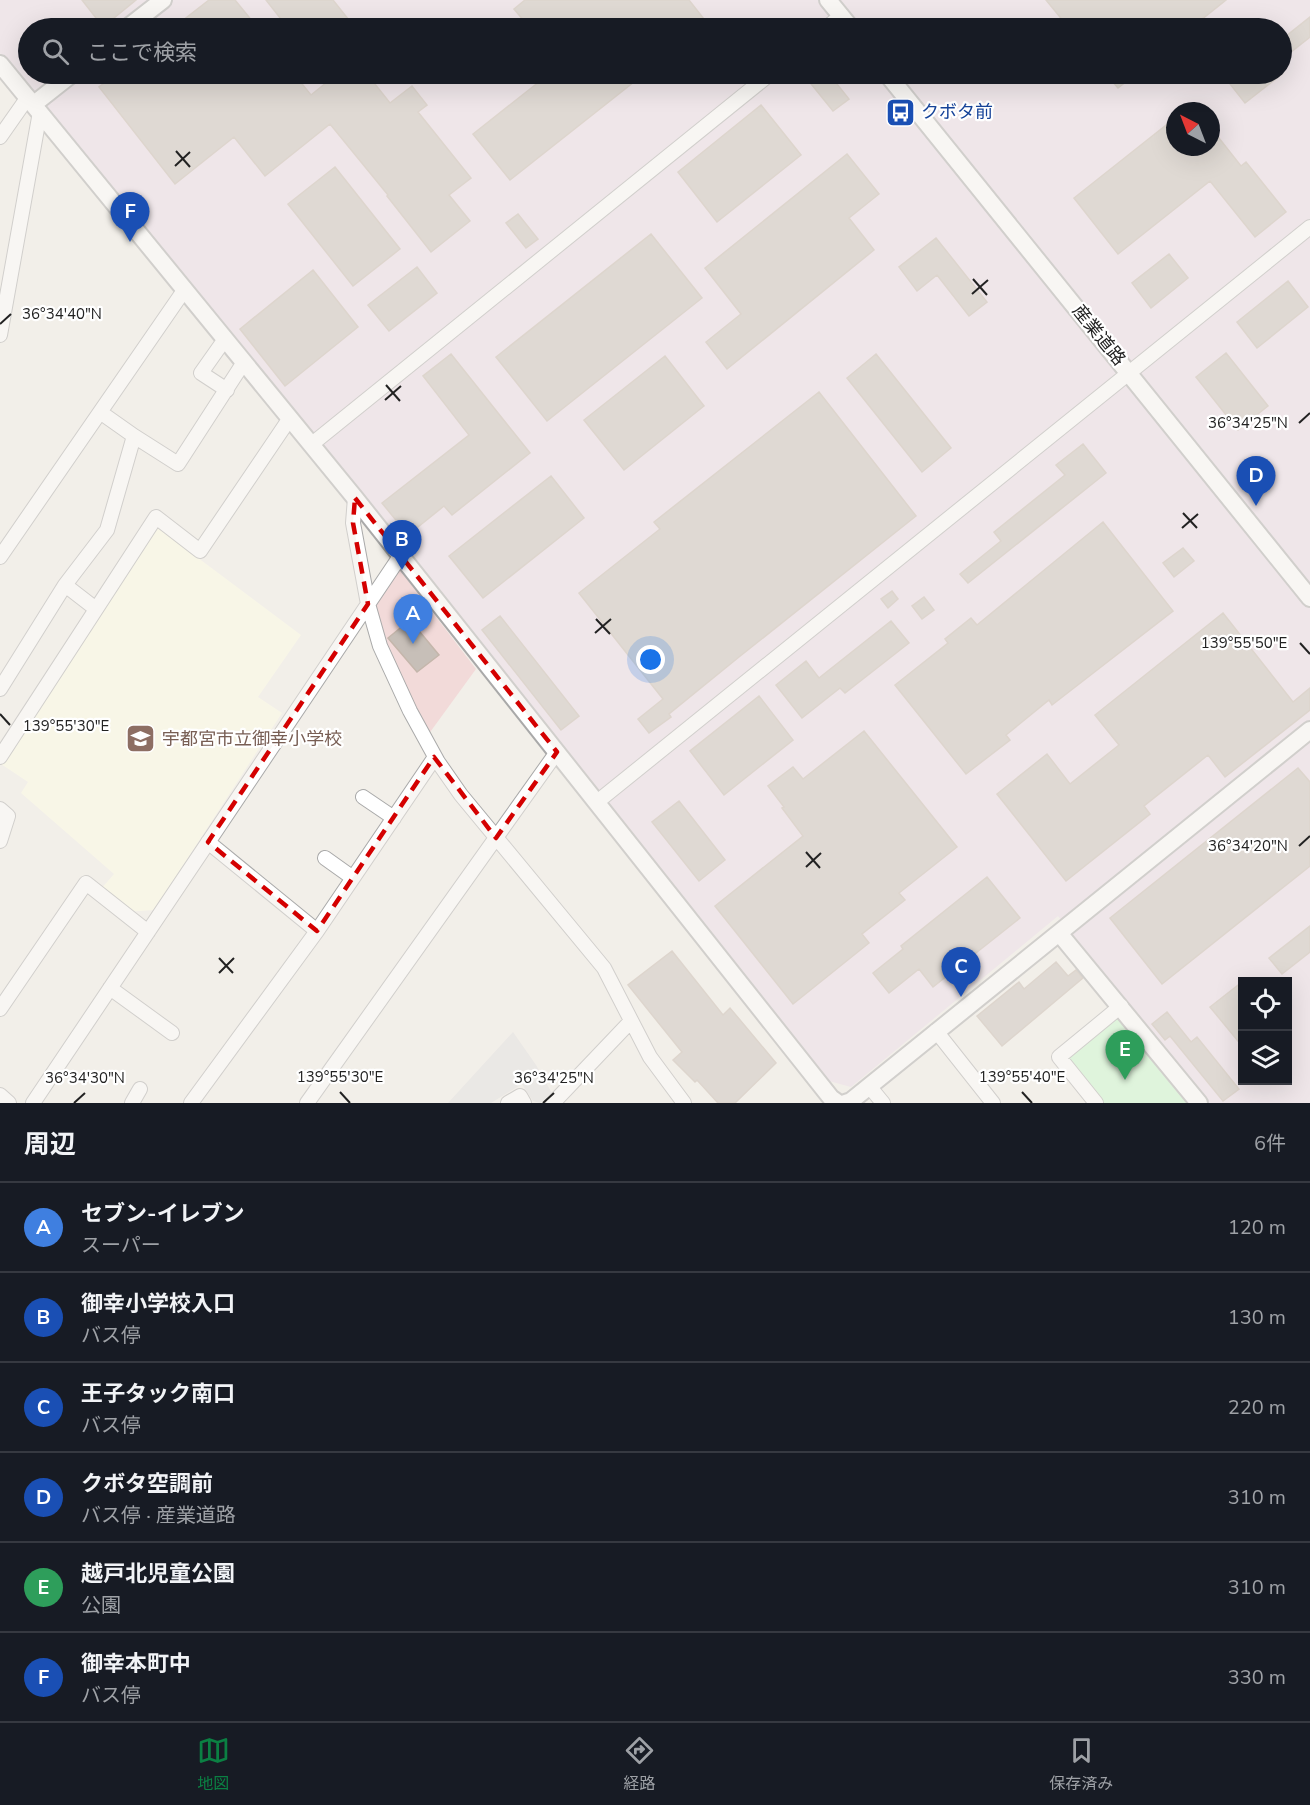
<!DOCTYPE html>
<html lang="ja">
<meta charset="utf-8">
<style>
body{margin:0;font-family:"Nunito Sans","Noto Sans JP",sans-serif;background:#242831;color:#f1f3f6}
.controls{position:absolute;right:18px;bottom:18px;display:grid;overflow:hidden;border-radius:0px;box-shadow:0 6px 24px #0002}
.controls button{width:54px;height:54px;display:grid;place-items:center;padding:0;border:0;border-bottom:2px solid #363941;background:#171b24;color:#f1f3f6;font:30px sans-serif}
.compass{position:absolute;left:1166px;top:102px;width:54px;height:54px;border-radius:50%;background:#171b24;box-shadow:0 6px 24px #0002;rotate:318deg}
.you{position:absolute;left:651px;top:660px;width:21px;height:21px;margin:-15px;border:4px solid #fff;border-radius:50%;background:#1a73e8;box-shadow:0 0 0 9px #1a73e833}
.badge{display:grid;place-items:center;width:39px;height:39px;border-radius:50%;background:#0b8043;color:#fff;font-size:20px;font-weight:700}
.pin{position:absolute;translate:-50% -50px;filter:drop-shadow(0 2px 3px #0008)}
.pin::after{content:'';position:absolute;top:32px;width:21px;height:18px;background:inherit;clip-path:polygon(0 0,100% 0,50% 100%)}
.list{margin:0;padding:0;list-style:none}
h2{display:flex;justify-content:space-between;align-items:center;height:78px;margin:0;padding:0 24px;font-size:26px}
h2 small{font-size:20px;font-weight:400;color:#9ea1a6}
.list li{display:grid;grid-template-columns:39px 1fr auto;gap:18px;align-items:center;box-sizing:border-box;height:90px;padding:0 24px;border-top:2px solid #363941}
.list b{display:block;font-size:22px;white-space:nowrap}
.list p{margin:0;font-size:20px;white-space:nowrap;color:#9ea1a6}
.list em{font-size:20px;font-style:normal;color:#9ea1a6}
.icon{flex:none;width:33px;height:33px;fill:none;stroke:currentColor;stroke-width:2;stroke-linecap:round;stroke-linejoin:round}
.map{position:relative;flex:none;width:1310px;height:1103px;overflow:hidden}
.search{position:absolute;background:#171b24;box-shadow:0 6px 24px #0002;left:18px;right:18px;top:18px;height:66px;display:flex;align-items:center;gap:15px;box-sizing:border-box;padding:0 21px;border-radius:33px;color:#9ea1a6;font-size:22px}
.sheet{height:618px;background:#171b24}
nav{display:flex;justify-content:space-around;align-items:center;box-sizing:border-box;height:84px;border-top:2px solid #363941;background:#171b24;font-size:16px;color:#9ea1a6}
nav a{display:grid;justify-items:center;gap:3px}
nav .on{color:#0b8043}
.map>svg:first-child{display:block}
.residential{fill:#e0dfdf}
.commercial{fill:#f2dad9}
.industrial{fill:#ebdbe8;fill-rule:evenodd}
.education{fill:#ffffe5}
.park{fill:#c8facc}
.building{fill:#c7bfb8;stroke:#c4b6ab;stroke-width:1.5}
.lines{fill:none;stroke-linecap:round;stroke-linejoin:round}
.minor-casing{stroke:#a9a9a9;stroke-width:16}
.tertiary-casing{stroke:#a9a9a9;stroke-width:20}
.minor{stroke:#fff;stroke-width:14}
.tertiary{stroke:#fff;stroke-width:16}
.marked{fill:none;stroke:#d40000;stroke-width:4.5;stroke-dasharray:12 8;stroke-linejoin:round}
.ticks{fill:none;stroke:#222;stroke-width:2}
.labels{text-anchor:middle;stroke-width:4.5;stroke-linejoin:round;paint-order:stroke}
.transit-label{font-size:18px;fill:#164399;stroke:#fff;text-anchor:start}
.street-label{font-size:18px;fill:#222;stroke:#fff}
.education-label{font-size:18px;fill:#785e54;stroke:#fff;text-anchor:start}
.ticks-label{font-size:15px;text-anchor:middle;fill:#222;stroke:#fff;stroke-width:4.5;stroke-linejoin:round;paint-order:stroke}
</style>
<div class="map">
<svg width="1310" height="1103" viewBox="0 0 1310 1103">
<rect width="100%" height="100%" fill="#f2efe9"/>
<path class="residential" d="M513 1032 536 1065 553 1095 540 1103 533 1101 522 1084 491 1103H448Z"/>
<path class="commercial" d="M397 566 476 669 428 735 384 643 374 605Z"/>
<path class="industrial" d="M0 0H1310V1103H1209L1058 916 851 1087 829 1081 0 53ZM28 28H1282V74H28ZM1175 111H1211V147H1175ZM1242 981H1288V1080H1242Z"/>
<path class="education" d="M154 525 301 635 258 697 282 713 154 910 126 912 101 889 114 874 21 793 28 782 1 764Z"/>
<path class="park" d="M1117 1014 1189 1103H1099L1062 1058Z"/>
<path class="building" d="M82 0H136L103 27Z
M209 0H235L258 28H173Z
M266 0H333L352 24 347 28H288Z
M525 0H689L707 23 701 28H530L514 9Z
M1046 0H1226L1191 28H1069Z
M1310 17V37L1281 60V40Z
M116 74H294L311 95 337 74H367L390 103 412 86 427 105 418 112 471 178 449 195 470 221 431 252 387 196 388 195 330 124 265 176 234 137 175 184 99 87Z
M549 74H644L510 180 473 134Z
M803 74H829L849 99 833 111Z
M1106 74H1136L1118 88Z
M1244 74H1282L1245 103 1230 84Z
M761 105 801 155 717 222 678 172Z
M1175 118V147H1211V128L1241 166 1246 162 1286 212 1255 237 1210 181 1118 254 1074 198Z
M847 154 879 194 849 218 874 250 727 369 706 342 741 314 705 268Z
M335 167 400 249 353 286 288 204Z
M518 214 538 239 526 248 506 223Z
M651 234 702 298 547 421 496 357Z
M936 238 987 302 969 316 937 275 917 291 899 267Z
M1169 254 1188 278 1151 308 1132 283Z
M417 267 437 293 389 331 368 305Z
M313 270 358 327 285 386 240 329Z
M1288 281 1308 307 1257 348 1237 322Z
M1226 353 1268 406 1238 430 1196 377Z
M451 354 530 453 452 515 444 506 408 535 382 503 469 435 423 376Z
M876 354 951 448 922 472 847 378Z
M665 356 704 406 624 470 584 420Z
M819 392 916 516 739 657 669 714 671 717 649 733 638 719 663 699 579 593 660 529 654 522Z
M1083 444 1106 473 968 583 960 574 1001 541 994 532 1065 475 1056 465Z
M551 476 584 518 483 598 449 556Z
M1103 522 1173 611 1052 705 1049 700 1006 735 1010 740 966 774 895 685 948 643 945 639 971 618 977 625Z
M1183 548 1194 561 1174 577 1163 563Z
M892 591 898 599 888 608 881 599Z
M924 597 934 610 922 619 912 606Z
M1223 613 1293 702 1310 688V710L1225 777 1208 755 1144 806 1150 814 1066 881 997 794 1047 754 1070 784 1119 745 1095 715Z
M500 616 579 716 561 730 482 630Z
M410 620 439 655 417 672 388 638Z
M891 621 909 643 845 693 840 688 802 718 776 685 806 661 819 678Z
M759 696 793 740 724 795 690 751Z
M864 731 957 847 899 893 905 900 862 934 869 943 793 1004 715 906 803 836 782 808 784 807 768 786 793 767 803 779Z
M1298 768 1310 782V866L1162 984 1110 918Z
M679 801 725 860 699 881 652 822Z
M987 877 1020 918 933 987 919 969 889 993 873 973 903 949 901 946Z
M1310 926V952L1282 974 1269 958Z
M672 951 723 1015 730 1008 776 1063 735 1103H718L697 1080 695 1082 673 1060 682 1052 628 985Z
M1056 962 1068 976 1076 970 1083 978 1002 1046 977 1016 1019 982 1024 989Z
M1242 982V1046L1210 1007Z
M1167 1012 1191 1042 1197 1037 1239 1089 1223 1101 1170 1036 1165 1040 1152 1024Z"/>
<g class="lines">
<defs>
<path id="minor" d="M826 28 841 16
M0 137 28 97
M0 335 40 112
M225 339 201 373 227 390
M100 412 134 436
M312 444 770 74
M355 498 353 523 368 604 380 646 410 711 438 762 461 795 604 968 650 1057 684 1103
M0 557 185 289
M96 609 65 585 107 530 134 436 178 464 244 362
M0 689 65 585
M0 757 156 517 200 551 290 418
M363 797 394 818
M597 802 1310 227
M0 809 8 816 0 841
M208 842 317 931
M325 858 353 878
M110 988 172 1033
M0 1009 86 883 148 932
M936 1031 993 1103
M869 1086 883 1103
M0 1095 9 1103
M33 1103 401 555
M132 1103 140 1089
M191 1103 317 931 435 757
M307 1103 557 752
M508 1103 520 1096 524 1103
M553 1103 631 1021
M1096 1103 1059 1057 1121 1006"/>
<path id="tertiary" d="M828 0 851 28
M127 28 163 0
M0 64 355 498 831 1098 838 1103
M887 74 1310 598
M34 104 72 74
M1059 933 1199 1103
M845 1103 851 1101 1310 730"/>
</defs>
<use href="#minor" class="minor-casing"/>
<use href="#tertiary" class="tertiary-casing"/>
<use href="#minor" class="minor"/>
<use href="#tertiary" class="tertiary"/>
</g>
<path d="M0 0H1310V1103H0ZM355 498 557 752 496 838 434 757 317 931 208 842 368 604 353 523Z" fill="#f2efe9" fill-opacity=".55" fill-rule="evenodd"/>
<path class="marked" d="M355 498 557 752 496 838 434 757 317 931 208 842 368 604 353 523Z"/>
<path class="ticks" d="M176 151 190 167M175 166 190 152M973 279 987 295M972 294 988 280M0 324 11 314M386 385 400 401M385 400 401 386M1299 423 1310 413M1183 513 1197 528M1182 528 1198 514M596 619 610 634M595 633 611 619M1300 643 1310 654M0 714 10 725M1299 846 1310 836M806 852 820 868M806 867 821 853M219 958 233 973M219 973 234 958M340 1092 350 1103M1022 1092 1032 1103M74 1103 85 1093M543 1103 554 1093"/>
<defs>
<symbol id="bus-square" viewBox="-11 -11 22 22"><rect x="-9" y="-9" width="18" height="18" rx="4" fill="#1a4fb4" stroke="#fff"/><path d="M-5-6H5V4H4V6H2V4H-2V6H-4V4H-5ZM-3.5-4V0h7V-4ZM-3.5 1.2v1.5H-2V1.2ZM2 1.2v1.5H3.5V1.2Z" fill="#fff"/></symbol>
<symbol id="school-square" viewBox="-11 -11 22 22"><rect x="-9" y="-9" width="18" height="18" rx="4" fill="#8d6e63" stroke="#fff"/><path d="M0-5L7-2L0 1L-7-2ZM-4 1L0 2.5L4 1V4Q0 6-4 4Z" fill="#fff"/></symbol>
</defs>
<g fill-rule="evenodd">
<use href="#bus-square" x="884" y="96" width="33" height="33"/>
<use href="#school-square" x="124" y="722" width="33" height="33"/>
</g>
<g class="labels">
<g class="transit-label">
<text x="921" y="118">クボタ前</text>
</g>
<g class="street-label">
<text transform="translate(1099 335) rotate(51)" y="6">産業道路</text>
</g>
<g class="education-label">
<text x="162" y="745">宇都宮市立御幸小学校</text>
</g>
</g>
<g class="ticks-label">
<text x="62" y="319">36°34'40"N</text>
<text x="1248" y="428">36°34'25"N</text>
<text x="1244" y="648">139°55'50"E</text>
<text x="66" y="731">139°55'30"E</text>
<text x="1248" y="851">36°34'20"N</text>
<text x="340" y="1082">139°55'30"E</text>
<text x="1022" y="1082">139°55'40"E</text>
<text x="85" y="1083">36°34'30"N</text>
<text x="554" y="1083">36°34'25"N</text>
</g>
</svg>
<div class="controls">
<button><svg class="icon" aria-label="locate" viewBox="0 0 24 24"><circle cx="12" cy="12" r="6"/><path d="M12 2v4M12 18v4M2 12h4M18 12h4"/></svg></button>
<button><svg class="icon" aria-label="layers" viewBox="0 0 24 24"><path d="M12 4l9 5-9 5-9-5zM3 14l9 5 9-5"/></svg></button>
</div>
<svg class="compass" viewBox="-18 -18 36 36"><path d="M0-13l5 13h-10z" fill="#e53935"/><path d="M0 13l5-13h-10z" fill="#9ea1a6"/></svg>
<div class="you"></div>
<div class="pin badge" style="left:413px;top:644px;background:#3f7fe0">A</div>
<div class="pin badge" style="left:402px;top:570px;background:#1a4fb4">B</div>
<div class="pin badge" style="left:961px;top:997px;background:#1a4fb4">C</div>
<div class="pin badge" style="left:1256px;top:506px;background:#1a4fb4">D</div>
<div class="pin badge" style="left:1125px;top:1080px;background:#2e9e5b">E</div>
<div class="pin badge" style="left:130px;top:242px;background:#1a4fb4">F</div>
<div class="search"><svg class="icon" aria-label="search" viewBox="0 0 24 24"><circle cx="10" cy="10" r="6"/><path d="M15 15l6 6"/></svg>ここで検索</div>
</div>
<section class="sheet">
<h2>周辺<small>6件</small></h2>
<ul class="list">
<li><span class="badge" style="background:#3f7fe0">A</span><div><b>セブン-イレブン</b><p>スーパー</p></div><em>120 m</em></li>
<li><span class="badge" style="background:#1a4fb4">B</span><div><b>御幸小学校入口</b><p>バス停</p></div><em>130 m</em></li>
<li><span class="badge" style="background:#1a4fb4">C</span><div><b>王子タック南口</b><p>バス停</p></div><em>220 m</em></li>
<li><span class="badge" style="background:#1a4fb4">D</span><div><b>クボタ空調前</b><p>バス停 · 産業道路</p></div><em>310 m</em></li>
<li><span class="badge" style="background:#2e9e5b">E</span><div><b>越戸北児童公園</b><p>公園</p></div><em>310 m</em></li>
<li><span class="badge" style="background:#1a4fb4">F</span><div><b>御幸本町中</b><p>バス停</p></div><em>330 m</em></li>
</ul>
</section>
<nav>
<a class="on"><svg class="icon" aria-label="map" viewBox="0 0 24 24"><path d="M3 6l6-2 6 2 6-2v14l-6 2-6-2-6 2zM9 4v14M15 6v14"/></svg>地図</a>
<a><svg class="icon" aria-label="directions" viewBox="0 0 24 24"><path d="M12 3l9 9-9 9-9-9zM9 14v-3h6M13 9l2 2-2 2"/></svg>経路</a>
<a><svg class="icon" aria-label="saved" viewBox="0 0 24 24"><path d="M7 4h10v16l-5-4-5 4z"/></svg>保存済み</a>
</nav>
